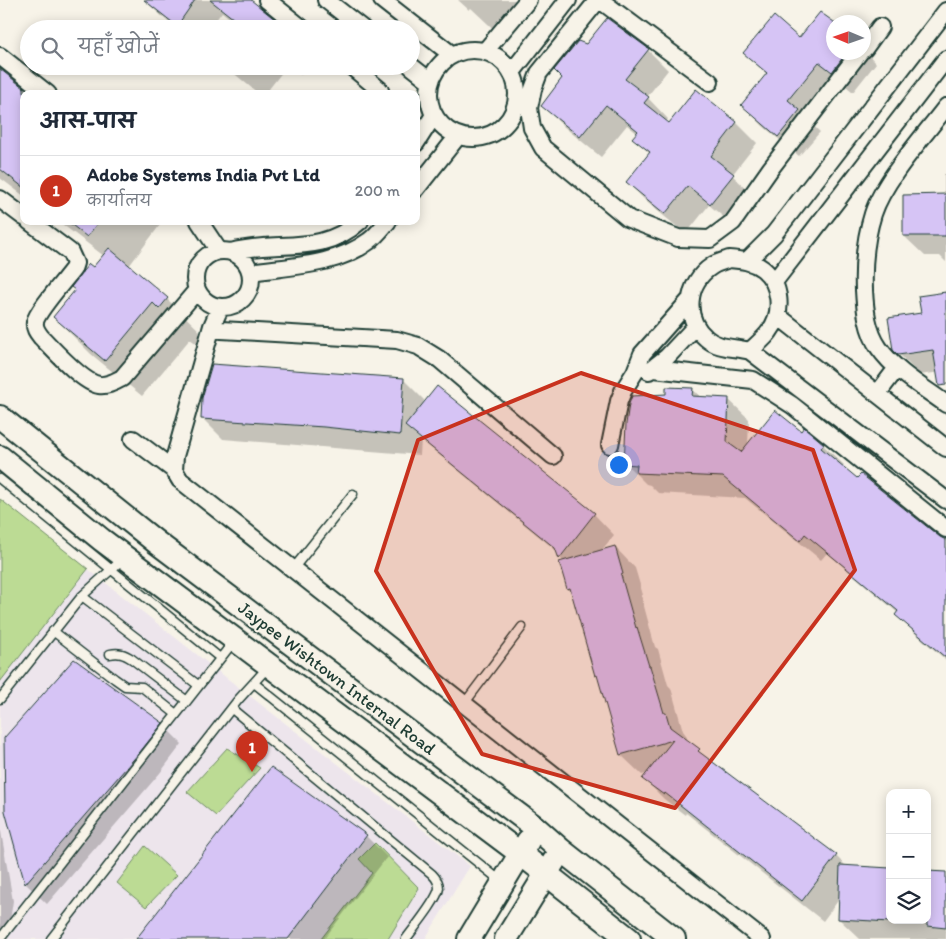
<!DOCTYPE html>
<html lang="hi">
<meta charset="utf-8">
<style>
body{margin:0;font-family:Itim,"Playpen Sans Deva",sans-serif;background:#f2f2f3;color:#1f2937}
.controls{position:absolute;right:15px;bottom:15px;display:grid;overflow:hidden;border-radius:10px;box-shadow:0 2px 12px #0003}
.controls button{width:45px;height:45px;display:grid;place-items:center;padding:0;border:0;border-bottom:1px solid #e0e1e3;background:#fff;color:#1f2937;font:25px sans-serif}
.compass{position:absolute;left:826px;top:15px;width:45px;height:45px;border-radius:50%;background:#fff;box-shadow:0 2px 12px #0003;rotate:272deg}
.you{position:absolute;left:618px;top:464px;width:18px;height:18px;margin:-12px;border:4px solid #fff;border-radius:50%;background:#1a73e8;box-shadow:0 0 0 8px #1a73e833}
.badge{display:grid;place-items:center;width:32px;height:32px;border-radius:50%;background:#c8321e;color:#fff;font-size:16px;font-weight:700}
.pin{position:absolute;translate:-50% -41px;filter:drop-shadow(0 1px 2px #0008)}
.pin::after{content:'';position:absolute;top:26px;width:18px;height:15px;background:inherit;clip-path:polygon(0 0,100% 0,50% 100%)}
.list{margin:0;padding:0;list-style:none}
h2{display:flex;justify-content:space-between;align-items:center;height:65px;margin:0;padding:0 20px;font-size:21px}
h2 small{font-size:16px;font-weight:400;color:#747a83}
.list li{display:grid;grid-template-columns:32px 1fr auto;gap:15px;align-items:center;box-sizing:border-box;height:70px;padding:0 20px;border-top:1px solid #e0e1e3}
.list b{display:block;font-size:19px;white-space:nowrap}
.list p{margin:0;font-size:16px;white-space:nowrap;color:#747a83}
.list em{font-size:16px;font-style:normal;color:#747a83}
.icon{flex:none;width:28px;height:28px;fill:none;stroke:currentColor;stroke-width:2;stroke-linecap:round;stroke-linejoin:round}
.map{position:relative;flex:none;width:946px;height:939px;overflow:hidden}
.search{position:absolute;background:#fff;box-shadow:0 2px 12px #0003;left:20px;top:20px;width:400px;height:55px;display:flex;align-items:center;gap:12px;box-sizing:border-box;padding:0 18px;border-radius:28px;color:#747a83;font-size:19px}
.panel{position:absolute;background:#fff;box-shadow:0 2px 12px #0003;left:20px;top:90px;width:400px;height:135px;border-radius:10px}
.map>svg:first-child{display:block}
.built{fill:#ede5ec}
.green{fill:#bcdb94;stroke:#6e8c64}
.shadow{fill:#0003}
.building{fill:#d6c4f5;stroke:#1f3d34}
.lines{fill:none;stroke-linecap:round;stroke-linejoin:round}
.lane-casing{stroke:#1f3d34;stroke-width:11}
.street-casing{stroke:#1f3d34;stroke-width:20}
.secondary-casing{stroke:#1f3d34;stroke-width:26}
.lane{stroke:#f7f3e8;stroke-width:8}
.street{stroke:#f7f3e8;stroke-width:16}
.secondary{stroke:#f7f3e8;stroke-width:22}
.marked{fill:#c8321e;fill-opacity:0.2;stroke:#c8321e;stroke-width:4;stroke-linejoin:round}
.labels{text-anchor:middle;stroke-width:4;stroke-linejoin:round;paint-order:stroke}
.street-label{font-size:18px;fill:#1f3d34;stroke:#f7f3e8}
</style>
<div class="map">
<svg width="946" height="939" viewBox="0 0 946 939">
<rect width="100%" height="100%" fill="#f7f3e8"/>
<filter id="ink" filterUnits="userSpaceOnUse"><feTurbulence type="fractalNoise" baseFrequency=".02" numOctaves="2"/><feDisplacementMap in="SourceGraphic" scale="10" xChannelSelector="R" yChannelSelector="G"/><feConvolveMatrix kernelMatrix="1 2 1 2 8 2 1 2 1" color-interpolation-filters="sRGB"/></filter>
<g filter="url(#ink)">
<path class="built" d="M88 569 228 679 470 866 425 939H0V682Z"/>
<path class="green" d="M0 499 88 569 0 682Z
M227 748 260 768 216 816 187 792Z
M375 843 419 888 388 939H321L372 873 359 859Z
M145 846 177 875 146 907 117 883Z"/>
<path class="shadow" d="M144 0H249L285 29H226L232 20 222 12 209 29H176Z
M458 0H534L517 22 519 24 510 35 507 32 503 38 471 8 469 10Z
M799 39 834 52H864V50L876 63 853 92 840 81 808 121 820 132 799 156 763 126 743 105 767 75 745 53Z
M586 45 648 50 668 70 647 97 668 119 666 122 669 125 696 90 737 123 757 143 732 175 753 195 731 223 709 205 686 234 648 203 627 182 650 154 634 138 638 134 627 125 601 157 563 126 542 105Z
M225 66H287L269 89 270 90 267 94H259Z
M290 66H308L301 75Z
M0 70 30 94H24V196L0 178Z
M944 174H946V262L940 256H925L904 236 944 196Z
M58 221H163L129 266 167 299 204 335 197 344 190 339 142 396 91 354 54 317 104 256Z
M946 293V378L940 372 920 375 894 349 923 314Z
M403 379 424 400 423 405 594 514 614 535 601 551 615 547 635 568 643 595H641L655 647 658 649 668 685 671 688 683 731 686 735 688 742 711 762 836 856 846 866 890 920H927L946 872V939H860L839 919 840 898 823 921 686 813 685 815 664 799 644 779 648 773 642 775 621 755 572 592 568 588 564 562 560 558 558 552 421 440 420 455 223 439 202 418Z
M692 389 701 397 728 399 749 419 748 446 801 433 823 445 844 465 842 467 946 544V660L917 635 896 615 898 613 827 553 821 560 745 498 658 493 650 485 646 484 626 464 630 404 634 396H667Z
M162 724 182 744 160 773 47 904 26 884 6 810Z
M271 769 366 836 387 857 324 939H138Z
M0 826 13 901 8 934 0 939Z"/>
<path class="building" d="M144 0H195L177 26Z
M210 0H251L287 29H226L234 19Z
M820 12 834 22V52H847L832 72 819 62 788 100 800 110 778 137 741 105 767 73 743 53 774 16 799 38Z
M607 18 649 49 625 79 649 97 644 103 669 123 696 89 737 122 711 156 734 174 710 204 688 186 665 214 626 182 650 152 632 138 638 131 606 105 580 137 541 106 562 78 554 70 578 41 586 44Z
M0 69 24 88V188L0 169Z
M946 194V236H903V195Z
M67 221H99L87 237Z
M109 248 168 298 159 309 153 303 105 361 53 317 75 290 71 287 82 272 89 264 93 267Z
M946 292V385L939 386 933 350 898 355 893 350 888 318 921 313 918 296Z
M212 364 404 378 400 435 324 427 201 419 202 398Z
M437 386 595 513 559 559 555 548 405 426Z
M666 387 693 388 692 396 729 398 727 442 741 452 775 410 801 431 804 427 824 444 821 448 857 478 861 474 940 537 946 540V658L895 615 898 611 805 534 800 541 723 477 636 473 637 465 624 464 626 424 629 404 632 396 666 394Z
M615 546 623 574 621 575 636 628 637 627 649 666H650L664 713H666L670 727 700 749 698 751 837 855 802 901 665 793 664 795 642 779 673 740 620 755 597 675 595 676 570 588 567 589 559 562Z
M74 659 163 723 140 752 25 884 5 811 4 738Z
M271 767 367 835 288 939H136Z
M840 865 890 868V922L838 919Z
M927 871 946 872V928L927 926Z"/>
<g class="lines">
<defs>
<path id="lane" d="M0 479 220 658
M293 569 353 494
M82 596 198 685
M53 631 115 679 125 686 142 687 176 714
M110 654C119 652 124 654 132 659L187 701
M254 683 502 882
M0 699 82 596 124 558
M464 704 522 627
M232 709 432 874C436 878 439 882 439 888 438 899 414 928 406 939
M0 939 234 641
M51 939 238 700 268 667"/>
<path id="street" d="M267 0 303 29
M326 0 363 29
M382 0 451 54
M598 0 539 73 533 89 529 108 532 128 543 148 629 219 678 238 710 239 733 222 771 168 860 52
M600 0 710 82
M864 49 880 27
M429 94a44 44 0 1 1 88 0a44 44 0 1 1-88 0Z
M486 50 528 0
M0 56 48 94
M351 66 380 90
M411 66 430 81
M512 72 568 0
M946 107C923 137 884 180 873 214 865 239 863 264 864 290 865 309 867 331 879 348 896 372 923 387 946 404
M416 143 434 115
M416 189 458 136
M0 199 24 217
M29 221 70 252 75 263 73 269C65 280 37 311 35 322 34 328 37 332 41 337 53 349 83 383 99 385 108 386 114 382 122 378L197 290
M199 221 219 251
M195 279a28 28 0 1 1 56 0a28 28 0 1 1-56 0Z
M231 252C277 239 320 257 360 221
M729 259C741 260 753 261 763 269 781 284 784 313 769 332 764 339 756 345 750 351 735 347 718 349 706 338 683 318 686 283 712 266 716 263 724 261 729 259Z
M747 261 774 234 946 11
M251 272C290 266 336 266 369 241 376 236 382 228 388 221
M774 282 946 59
M220 308 212 326 215 329 221 330 397 340 418 346 439 359 553 456
M778 316 946 448
M212 326 175 456 174 470 180 480 762 939
M750 351 946 500
M654 369 753 380 792 405 946 529
M649 371 667 357 696 326
M878 393 897 368
M133 439 174 470
M610 445 619 401 623 391 635 372 642 354 689 301"/>
<path id="secondary" d="M0 417 156 542 535 827 561 850 674 939
M0 457 102 540 521 854 629 939
M469 939 528 841
M506 939 554 861"/>
</defs>
<use href="#lane" class="lane-casing"/>
<use href="#street" class="street-casing"/>
<use href="#secondary" class="secondary-casing"/>
<use href="#lane" class="lane"/>
<use href="#street" class="street"/>
<use href="#secondary" class="secondary"/>
</g>
</g>
<path class="marked" d="M581 373 813 450 855 570 675 808 482 754 376 571 418 440Z"/>
<g class="labels">
<g class="street-label">
<text transform="translate(337 678) rotate(37)" y="6">Jaypee Wishtown Internal Road</text>
</g>
</g>
</svg>
<div class="controls">
<button>+</button>
<button>−</button>
<button><svg class="icon" aria-label="layers" viewBox="0 0 24 24"><path d="M12 4l9 5-9 5-9-5zM3 14l9 5 9-5"/></svg></button>
</div>
<svg class="compass" viewBox="-18 -18 36 36"><path d="M0-13l5 13h-10z" fill="#e53935"/><path d="M0 13l5-13h-10z" fill="#747a83"/></svg>
<div class="you"></div>
<div class="pin badge" style="left:252px;top:772px">1</div>
<div class="search"><svg class="icon" aria-label="search" viewBox="0 0 24 24"><circle cx="10" cy="10" r="6"/><path d="M15 15l6 6"/></svg>यहाँ खोजें</div>
<section class="panel">
<h2>आस-पास<small></small></h2>
<ul class="list">
<li><span class="badge">1</span><div><b>Adobe Systems India Pvt Ltd</b><p>कार्यालय</p></div><em>200 m</em></li>
</ul>
</section>
</div>
